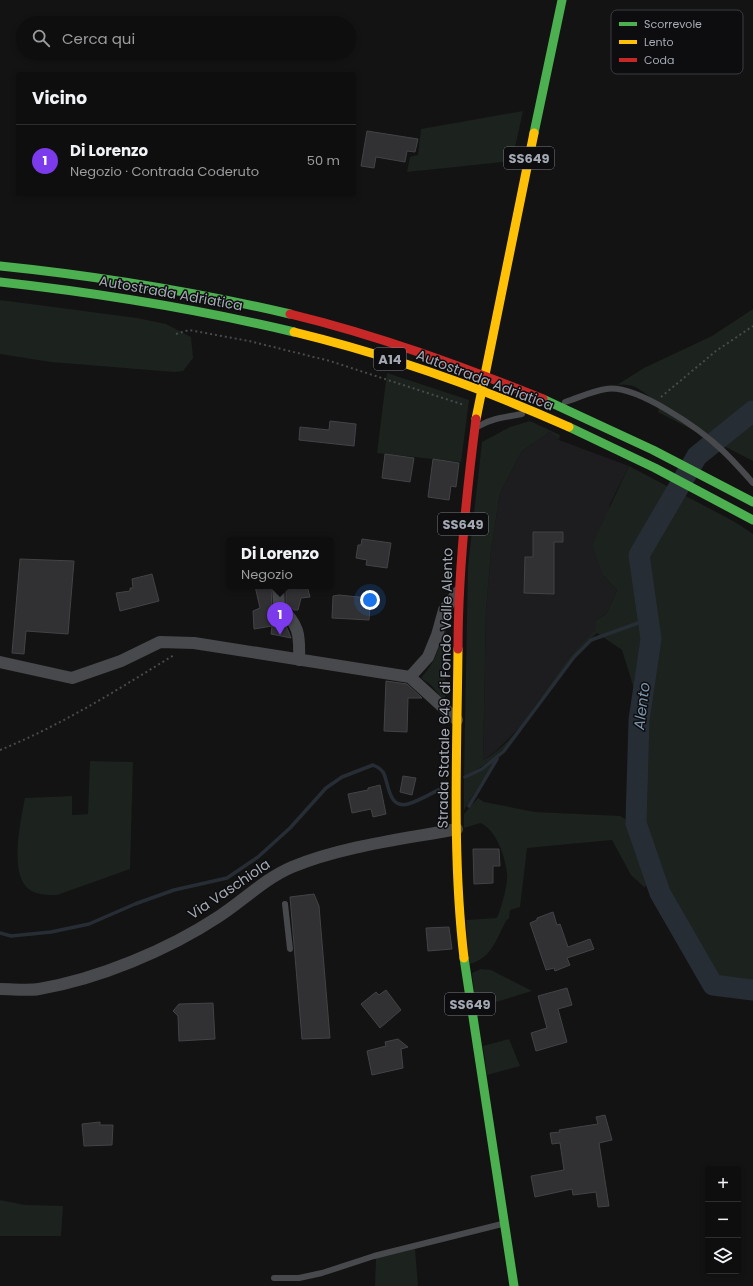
<!DOCTYPE html>
<html lang="it">
<meta charset="utf-8">
<style>
body{margin:0;font-family:Poppins,sans-serif;background:#1c1c1c;color:#f1f3f6}
.controls{position:absolute;right:12px;bottom:12px;display:grid;overflow:hidden;border-radius:4px;box-shadow:0 2px 6px #0003}
.controls button{width:36px;height:36px;display:grid;place-items:center;padding:0;border:0;border-bottom:1px solid #2e2e2e;background:#0e0e0e;color:#f1f3f6;font:20px sans-serif}
.you{position:absolute;left:370px;top:600px;width:14px;height:14px;margin:-10px;border:3px solid #fff;border-radius:50%;background:#1a73e8;box-shadow:0 0 0 6px #1a73e833}
.badge{display:grid;place-items:center;width:26px;height:26px;border-radius:50%;background:#7c3aed;color:#fff;font-size:13px;font-weight:700}
.pin{position:absolute;translate:-50% -33px;filter:drop-shadow(0 1px 2px #0008)}
.pin::after{content:'';position:absolute;top:21px;width:14px;height:12px;background:inherit;clip-path:polygon(0 0,100% 0,50% 100%)}
.popup{position:absolute;left:227px;top:537px;width:106px;height:52px;box-sizing:border-box;display:grid;place-content:center;border-radius:4px;background:#0e0e0e;filter:drop-shadow(0 1px 3px #0005);font-size:13px;white-space:nowrap;color:#9b9c9e}
.popup b{font-size:15px;color:#f1f3f6}
.popup::after{content:'';position:absolute;left:50%;top:100%;margin-left:-8px;border:8px solid transparent;border-top-color:#0e0e0e}
.list{margin:0;padding:0;list-style:none}
h2{display:flex;justify-content:space-between;align-items:center;height:52px;margin:0;padding:0 16px;font-size:17px}
h2 small{font-size:13px;font-weight:400;color:#9b9c9e}
.list li{display:grid;grid-template-columns:26px 1fr auto;gap:12px;align-items:center;box-sizing:border-box;height:72px;padding:0 16px;border-top:1px solid #2e2e2e}
.list b{display:block;font-size:15px;white-space:nowrap}
.list p{margin:0;font-size:13px;white-space:nowrap;color:#9b9c9e}
.list em{font-size:13px;font-style:normal;color:#9b9c9e}
.icon{flex:none;width:22px;height:22px;fill:none;stroke:currentColor;stroke-width:2;stroke-linecap:round;stroke-linejoin:round}
.map{position:relative;flex:none;width:753px;height:1286px;overflow:hidden}
.search{position:absolute;background:#0e0e0e;box-shadow:0 2px 6px #0003;left:16px;top:16px;width:340px;height:44px;display:flex;align-items:center;gap:10px;box-sizing:border-box;padding:0 14px;border-radius:22px;color:#9b9c9e;font-size:15px}
.panel{position:absolute;background:#0e0e0e;box-shadow:0 2px 6px #0003;left:16px;top:72px;width:340px;height:124px;border-radius:4px}
.map>svg:first-child{display:block}
.built{fill:#1d1d1f}
.green{fill:#1c221d}
.lines{fill:none;stroke-linecap:round;stroke-linejoin:round}
.stream{stroke:#272d34;stroke-width:3.5}
.river{stroke:#272d34;stroke-width:21}
.building{fill:#313133;stroke:#424346}
.path{stroke:#494a4e;stroke-width:2;stroke-dasharray:2 3;stroke-linecap:butt}
.lane{stroke:#48494c;stroke-width:6}
.street{stroke:#48494c;stroke-width:12}
.fast{stroke:#4caf50;stroke-width:9}
.slow{stroke:#ffc107;stroke-width:9}
.jam{stroke:#c62828;stroke-width:9}
.fast-bridge{stroke:#4caf50;stroke-width:9}
.slow-bridge{stroke:#ffc107;stroke-width:9}
.jam-bridge{stroke:#c62828;stroke-width:9}
.labels{text-anchor:middle;stroke-width:3;stroke-linejoin:round;paint-order:stroke}
.shield{fill:#0d0d0f;stroke:#777a82;stroke-width:1}
.shield-label{font-size:13px;font-weight:bold;fill:#a4a9b4}
.street-label{font-size:14px;fill:#a4a9b4;stroke:#0d0d0f}
.water-label{font-size:15px;font-style:italic;fill:#7c95af;stroke:#0d0d0f}
.key{fill:#0d0d0f;stroke:#3a3c41;stroke-width:1}
.key-label{font-size:11px;fill:#a4a9b4}
</style>
<div class="map">
<svg width="753" height="1286" viewBox="0 0 753 1286">
<rect width="100%" height="100%" fill="#131313"/>
<path class="built" d="M550 432 559 440 629 466 610 504 603 575 617 590 607 613 595 621 597 629 571 655 522 725 495 752 483 760 486 611 491 551 500 493 522 451Z"/>
<path class="green" d="M523 111 512 161 407 172 410 157 418 155 421 129Z
M0 300 137 318 166 324 191 337 193 358 183 371 174 372 51 362 0 354Z
M753 309V411L714 441 658 412 660 402C641 395 642 383 617 385L644 368 712 336Z
M387 373 469 400 461 462 377 453Z
M753 412V461L714 441Z
M530 421 560 435 559 440 550 432 522 451 500 493 491 551 486 611 483 760C518 743 546 686 571 655 578 646 588 638 596 629L595 621 607 613 617 590 603 575 592 545 629 466 735 522 753 534V985L723 982 704 966 655 871 641 829 633 824 653 883 644 887 631 875 612 840 527 848 520 907 510 910 509 918 506 921C496 940 491 959 469 964L466 920 496 918 498 916C502 904 508 886 507 873 505 856 496 829 480 823L464 828V814L478 798 484 802 535 812 620 816 627 820 626 800 635 719V692L622 650 597 633C546 677 527 748 464 776L468 566 482 442 510 427Z
M446 620 445 702 431 685 421 678C436 662 442 641 446 620Z
M496 758 464 810V779L481 770Z
M90 761 133 762 130 869 57 895C48 895 38 895 30 890 8 876 21 819 25 798L72 796V815L88 814Z
M481 969 491 970 532 991 476 1008 472 973Z
M509 1039 520 1066 487 1075 483 1046Z
M0 1200 25 1205 63 1206 61 1236H0Z
M415 1249 418 1286H375L376 1258Z"/>
<g class="lines">
<path class="stream" d="M465 777 482 769 504 751 574 657 591 640 649 619
M469 806 497 759
M0 933 11 936 51 932 89 924 135 904 174 890 227 878 258 857 290 828 326 788 342 777 373 765C378 767 382 769 384 774 389 786 389 809 408 804 419 801 432 793 442 788"/>
<path class="river" d="M753 411 697 456 639 555 651 639 639 720 636 823 660 893 713 985 753 990"/>
</g>
<path class="building" d="M367 131 418 139 415 152 407 151 405 162 376 157 374 168 361 166Z
M330 421 356 424 354 446 299 440 300 427 329 430Z
M385 454 414 458 410 482 382 478Z
M433 459 459 463 456 487 451 486 449 500 428 497Z
M533 532H563V542H554V594L524 593 525 557H533Z
M362 539 391 543 387 568 366 565 367 560 356 558 358 545H361Z
M20 559 74 561 68 634 26 631 24 654 12 653Z
M152 574 159 601 120 611 116 593 130 591V588H133L132 579Z
M255 586H271L272 610 285 623 291 638 271 634 272 626 254 629 253 611 260 608Z
M286 586H307L310 597 301 598 298 610H294L286 603Z
M339 595 368 598 367 607H370L369 620 332 618 333 596Z
M386 681 407 684 422 698H408L407 732 384 731Z
M403 776 416 778 412 795 400 792Z
M380 785 386 814 373 817 371 809 352 813 348 794 368 790V788Z
M473 849H499L500 866H493V883L474 884Z
M314 894 319 906 330 1038 302 1039 290 897Z
M553 912 557 925 560 924 568 947 590 939 594 949 567 958 570 965 555 971 554 968 546 970 530 923 537 920V918Z
M449 927 452 949 428 951 426 928Z
M567 988 572 1005 558 1009 567 1042 536 1051 531 1033 547 1028 538 996Z
M386 990 401 1010 380 1028 361 1004 376 992 379 995Z
M213 1003 215 1039 179 1041 178 1016 173 1011 179 1004Z
M398 1039 408 1047 401 1049 403 1068 372 1075 367 1051 386 1046 385 1042Z
M605 1115 612 1140 599 1143 609 1206 598 1207 596 1192 573 1195 572 1189 535 1197 531 1176 564 1170 560 1143 552 1144 550 1133 560 1132 559 1130 598 1124 596 1117Z
M100 1122V1125H113L112 1145 84 1146 82 1124Z"/>
<g class="lines">
<path class="path" d="M176 334 189 330 249 341 330 361 464 405
M661 397 716 351 753 326
M0 750C62 725 117 690 174 655"/>
<path class="lane" d="M565 402C578 398 592 391 606 389 636 384 700 429 722 450 733 460 743 472 753 483
M479 426C492 418 507 417 522 414
M285 904 290 949
M274 1278H299L322 1273 374 1256 502 1224"/>
<path class="street" d="M278 586 279 607C299 623 300 635 299 660
M0 662 72 678 121 661 160 642 194 643 410 677 457 720
M410 677 428 657 437 635 444 610 458 592
M0 989C13 989 27 991 39 989 98 979 168 950 218 917 243 901 264 879 292 867 342 846 404 839 457 829"/>
<path class="fast" d="M534 133 562 0
M464 958 514 1286"/>
<path class="slow" d="M476 419 534 133
M458 649C457 752 452 856 464 958"/>
<path class="jam" d="M458 649C458 572 466 496 476 419"/>
<path class="fast-bridge" d="M0 266C98 276 195 292 290 314
M0 282C99 293 197 309 294 332
M543 399 653 450 753 502
M569 427 655 468 753 520"/>
<path class="slow-bridge" d="M294 332C388 355 480 387 569 427"/>
<path class="jam-bridge" d="M290 314C377 335 461 366 543 399"/>
</g>
<g class="labels">
<g class="shield">
<rect x="504" y="147" width="50" height="22" rx="3"/>
<rect x="374" y="348" width="32" height="22" rx="3"/>
<rect x="438" y="513" width="50" height="22" rx="3"/>
<rect x="445" y="993" width="50" height="22" rx="3"/>
</g>
<g class="shield-label">
<text x="529" y="163">SS649</text>
<text x="390" y="364">A14</text>
<text x="463" y="529">SS649</text>
<text x="470" y="1009">SS649</text>
</g>
<g class="street-label">
<text transform="translate(171 293) rotate(10)" y="5">Autostrada Adriatica</text>
<text transform="translate(485 380) rotate(21)" y="5">Autostrada Adriatica</text>
<text transform="translate(445 688) rotate(-89)" y="5">Strada Statale 649 di Fondo Valle Alento</text>
<text transform="translate(229 889) rotate(-34)" y="5">Via Vaschiola</text>
</g>
<g class="water-label">
<text transform="translate(642 706) rotate(-83)" y="5">Alento</text>
</g>
</g>
<rect x="611" y="10" width="132" height="64" rx="6" class="key"/>
<rect x="619" y="22" width="18" height="4" fill="#4caf50"/>
<rect x="619" y="40" width="18" height="4" fill="#ffc107"/>
<rect x="619" y="58" width="18" height="4" fill="#c62828"/>
<g class="key-label">
<text x="644" y="28">Scorrevole</text>
<text x="644" y="46">Lento</text>
<text x="644" y="64">Coda</text>
</g>
</svg>
<div class="controls">
<button>+</button>
<button>−</button>
<button><svg class="icon" aria-label="layers" viewBox="0 0 24 24"><path d="M12 4l9 5-9 5-9-5zM3 14l9 5 9-5"/></svg></button>
</div>
<div class="you"></div>
<div class="pin badge" style="left:280px;top:635px">1</div>
<div class="popup"><b>Di Lorenzo</b>Negozio</div>
<div class="search"><svg class="icon" aria-label="search" viewBox="0 0 24 24"><circle cx="10" cy="10" r="6"/><path d="M15 15l6 6"/></svg>Cerca qui</div>
<section class="panel">
<h2>Vicino<small></small></h2>
<ul class="list">
<li><span class="badge">1</span><div><b>Di Lorenzo</b><p>Negozio · Contrada Coderuto</p></div><em>50 m</em></li>
</ul>
</section>
</div>
